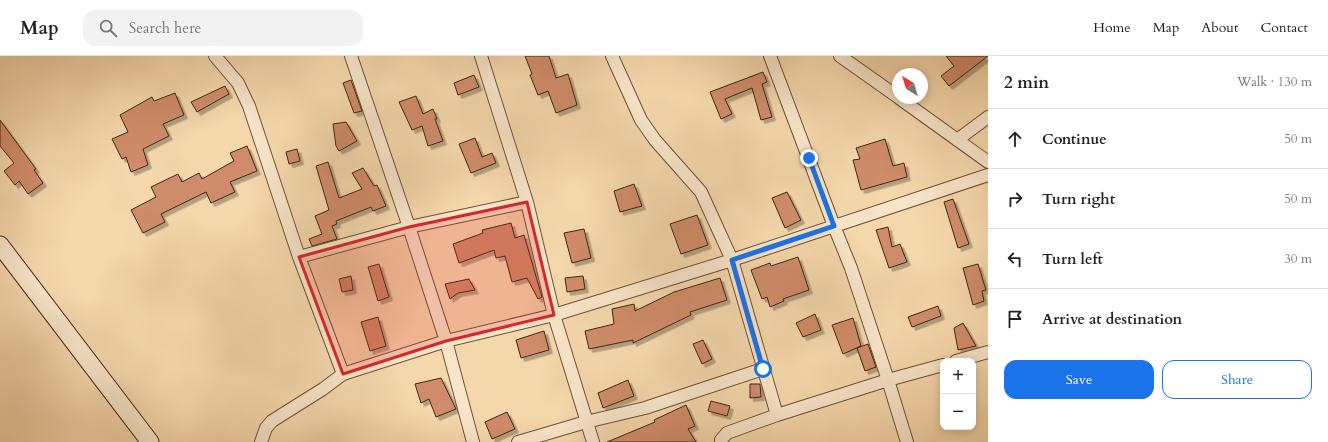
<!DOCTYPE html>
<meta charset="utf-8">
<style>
body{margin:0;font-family:Cardo,serif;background:#f2f2f2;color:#222}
.controls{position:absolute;right:12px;bottom:12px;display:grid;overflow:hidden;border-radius:8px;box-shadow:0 2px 10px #0003}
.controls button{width:36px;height:36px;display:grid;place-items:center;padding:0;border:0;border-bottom:1px solid #e0e0e0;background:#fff;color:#222;font:20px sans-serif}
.compass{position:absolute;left:892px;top:12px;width:36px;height:36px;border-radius:50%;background:#fff;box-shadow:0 2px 10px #0003;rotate:322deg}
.stop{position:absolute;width:12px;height:12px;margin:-9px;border:3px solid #1a73e8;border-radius:50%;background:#fff}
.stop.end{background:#1a73e8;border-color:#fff;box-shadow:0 1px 4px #0008}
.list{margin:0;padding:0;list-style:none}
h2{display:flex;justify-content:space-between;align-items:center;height:52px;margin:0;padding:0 16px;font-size:17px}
h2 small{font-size:13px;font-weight:400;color:#767676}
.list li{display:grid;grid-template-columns:26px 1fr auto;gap:12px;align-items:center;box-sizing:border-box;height:60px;padding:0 16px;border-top:1px solid #e0e0e0}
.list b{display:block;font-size:15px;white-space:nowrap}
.list em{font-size:13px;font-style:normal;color:#767676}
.actions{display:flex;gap:8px;padding:12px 16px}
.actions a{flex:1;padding:9px 0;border:1px solid #1a73e8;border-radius:12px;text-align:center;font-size:14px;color:#1a73e8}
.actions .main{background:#1a73e8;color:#fff}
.icon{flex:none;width:22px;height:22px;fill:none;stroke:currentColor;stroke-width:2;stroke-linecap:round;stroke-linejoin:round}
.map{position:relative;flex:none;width:988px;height:386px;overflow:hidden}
header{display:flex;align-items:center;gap:24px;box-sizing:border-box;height:56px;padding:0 20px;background:#fff;border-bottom:1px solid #e0e0e0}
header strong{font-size:19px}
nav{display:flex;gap:22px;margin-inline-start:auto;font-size:14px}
.search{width:280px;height:36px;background:#f2f2f2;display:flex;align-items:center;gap:10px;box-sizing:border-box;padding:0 14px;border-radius:12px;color:#767676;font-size:15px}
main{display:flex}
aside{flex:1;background:#fff}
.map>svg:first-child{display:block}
.building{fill:#d08c6b;stroke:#3f2614;filter:url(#shadow)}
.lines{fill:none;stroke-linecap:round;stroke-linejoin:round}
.street-casing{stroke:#6c523a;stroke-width:14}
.secondary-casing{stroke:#3f2614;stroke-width:19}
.street{stroke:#f8e5c9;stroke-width:12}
.secondary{stroke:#f8e5c9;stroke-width:17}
.route{stroke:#1a73e8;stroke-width:5}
.marked{fill:#d62828;fill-opacity:0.2;stroke:#d62828;stroke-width:3;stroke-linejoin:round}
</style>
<header>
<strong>Map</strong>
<div class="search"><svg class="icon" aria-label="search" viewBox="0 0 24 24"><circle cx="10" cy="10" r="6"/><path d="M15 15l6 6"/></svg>Search here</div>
<nav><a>Home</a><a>Map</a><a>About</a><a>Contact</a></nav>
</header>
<main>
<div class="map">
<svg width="988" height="386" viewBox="0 0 988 386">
<defs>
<filter id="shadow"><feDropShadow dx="3.5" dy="3.5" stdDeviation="0" flood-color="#0004"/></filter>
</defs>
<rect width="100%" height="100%" fill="#f5d7ac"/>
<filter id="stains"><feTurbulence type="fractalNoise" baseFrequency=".005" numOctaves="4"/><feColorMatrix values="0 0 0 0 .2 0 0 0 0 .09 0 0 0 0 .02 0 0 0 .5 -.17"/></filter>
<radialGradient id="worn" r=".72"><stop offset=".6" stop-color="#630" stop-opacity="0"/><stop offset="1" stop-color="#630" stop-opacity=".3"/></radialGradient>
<path class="building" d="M525 0H549L556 22 568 18 577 49 556 57 548 35 538 39 530 19 532 18Z
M946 0H988L949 30 941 20 954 10Z
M763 16 767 26 762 28 772 61 761 64 752 32 725 43 732 58 721 63 710 36Z
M474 19 479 31 458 39 454 27Z
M351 24 362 55 354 57 343 27Z
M225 30 229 38 197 56 191 46Z
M175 37 184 59 163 68 169 80 143 93 148 109 131 116 126 101 122 103 112 83 128 76 120 59 152 41 154 45Z
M416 40 423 58 433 53 437 63H435L443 85 428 90 422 70 412 74 399 46Z
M0 64 36 113 34 114 43 127 28 138 19 125 15 129 4 115 14 107 0 90Z
M346 66 357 85 339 95 336 90 333 68Z
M475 82 482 101 492 97 496 107 471 117 459 88Z
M885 83 893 110 904 107 907 121 861 134 853 104 860 103 856 92Z
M247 90 257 115 230 126 235 136 211 147 206 136 161 158 165 166 143 177 131 154 156 141 151 131 178 118 182 126 199 117 202 123 234 105 230 97Z
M297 93 300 105 289 108 286 96Z
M328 106 339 142 362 133 352 117 363 112 374 130 377 129 386 150 373 155 371 151 336 165 337 168 332 170 337 183 312 190 309 183 322 178 315 160 329 154 316 110Z
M634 128 642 150 620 156 614 135Z
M787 136 801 164 785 172 772 142Z
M953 143 969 188 958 192 944 146Z
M697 159 708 189 681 198 670 168Z
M511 167 515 182 524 179 542 241 538 243 527 222 512 226 505 200 496 202 494 194 459 207 453 188 483 177 482 174Z
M888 171 892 191 900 188 907 206 889 212 876 174Z
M584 173 591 202 572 207 564 177Z
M798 201 809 234 783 243 784 245 770 251 767 241 762 243 751 214 770 207 771 210Z
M379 208 389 241 378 245 368 211Z
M978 208 986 234 982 235 984 245 973 249 963 212Z
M351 220 353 234 342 236 339 223Z
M583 220 585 233 567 236 565 222Z
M720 222 727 244 690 256 691 259 633 287V284L589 293 585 275 614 268 612 253 634 248 635 255 674 236Z
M469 223 475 234 458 237 450 243 445 228Z
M938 250 941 260 912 271 908 261Z
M815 258 821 274 803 281 796 267Z
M378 261 386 290 370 295 361 266Z
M853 262 861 290 843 298 832 269Z
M963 267 976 290 958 294 954 272Z
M544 275 549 294 521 302 516 284Z
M703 284 712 303 702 308 693 288Z
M868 288 876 311 865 315 857 292Z
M441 322 456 353 436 361 429 343 421 347 415 328Z
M628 324 634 340 603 352 598 337Z
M750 328H760L761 341 750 342Z
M711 345 730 350 727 360 708 355Z
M686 349 695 370 688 373 696 386H607L655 366 654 364Z
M507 356 515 373 492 383 485 366Z"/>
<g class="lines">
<defs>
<path id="street" d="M215 0 238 27 249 50 299 201 343 318 446 285 554 259 732 204 988 119
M351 0 409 171 446 285 473 386
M481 0 527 146 554 259 593 386
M612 0 641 64 655 84 701 136 732 204 777 359
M770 0 834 170 851 212 888 324 907 386
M840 0 898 41
M899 42 988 106
M957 84 988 61
M299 201 409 171 527 146
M956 305 988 296
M261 386 266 372 272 365 323 333 343 318
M518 386 586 366 645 352 763 313
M721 386V384L727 377 777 359 888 324 943 309"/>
<path id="secondary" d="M0 189 150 386"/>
</defs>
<use href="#street" class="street-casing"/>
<use href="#secondary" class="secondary-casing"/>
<use href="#street" class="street"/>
<use href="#secondary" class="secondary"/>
</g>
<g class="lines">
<path class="route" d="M763 313 732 204 834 170 809 102"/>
</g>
<path class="marked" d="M527 146 554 259 446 285 343 318 299 201 409 171Z"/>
<rect width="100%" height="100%" filter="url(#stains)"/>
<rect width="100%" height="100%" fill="url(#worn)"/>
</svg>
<div class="controls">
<button>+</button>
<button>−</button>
</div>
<svg class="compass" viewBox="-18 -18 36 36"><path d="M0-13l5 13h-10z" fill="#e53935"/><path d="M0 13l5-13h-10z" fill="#767676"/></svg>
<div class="stop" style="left:763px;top:313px"></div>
<div class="stop end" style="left:809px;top:102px"></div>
</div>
<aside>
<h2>2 min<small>Walk · 130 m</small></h2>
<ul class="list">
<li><svg class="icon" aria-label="ahead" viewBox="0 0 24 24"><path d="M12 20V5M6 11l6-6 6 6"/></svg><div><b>Continue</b></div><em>50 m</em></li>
<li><svg class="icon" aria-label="right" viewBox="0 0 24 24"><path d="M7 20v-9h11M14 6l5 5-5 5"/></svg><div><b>Turn right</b></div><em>50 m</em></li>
<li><svg class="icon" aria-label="left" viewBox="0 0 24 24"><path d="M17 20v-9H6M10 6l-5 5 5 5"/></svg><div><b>Turn left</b></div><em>30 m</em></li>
<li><svg class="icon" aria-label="arrive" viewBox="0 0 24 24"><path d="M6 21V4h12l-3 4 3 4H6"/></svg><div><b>Arrive at destination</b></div></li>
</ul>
<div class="actions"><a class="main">Save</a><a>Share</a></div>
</aside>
</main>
